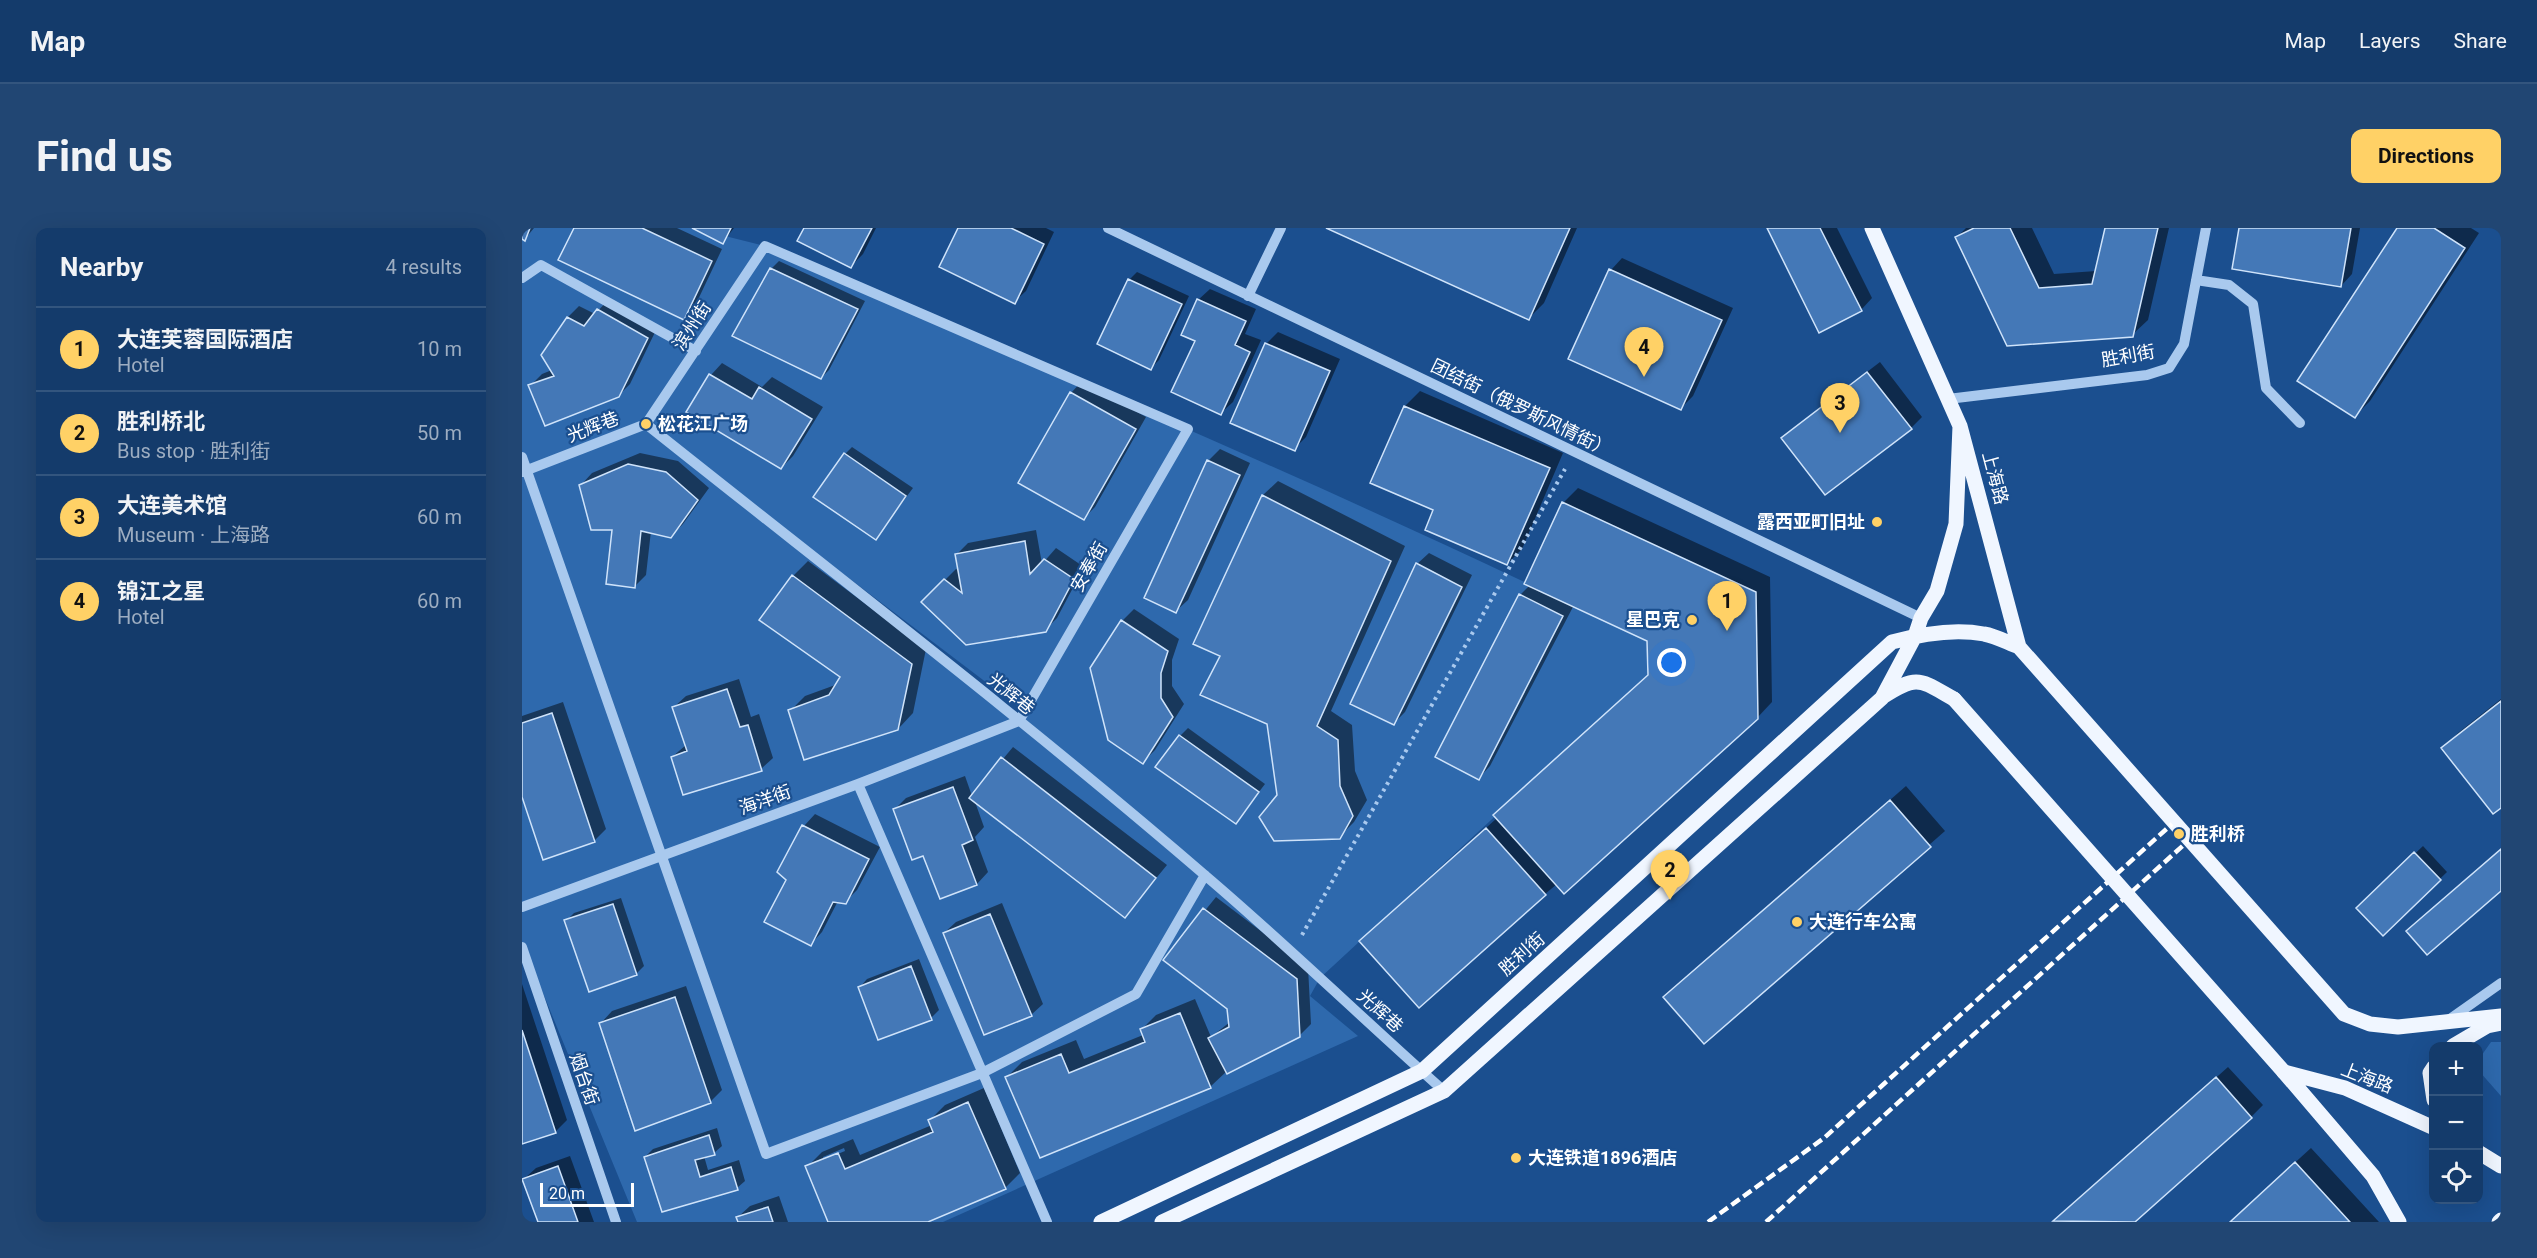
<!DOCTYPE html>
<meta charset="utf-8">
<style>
body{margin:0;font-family:Roboto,"Noto Sans SC",sans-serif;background:#214673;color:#f1f3f6}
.controls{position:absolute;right:18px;bottom:18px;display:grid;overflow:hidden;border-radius:12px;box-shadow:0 6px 24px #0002}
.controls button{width:54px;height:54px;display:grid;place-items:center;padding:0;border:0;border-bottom:2px solid #33557e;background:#143b6b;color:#f1f3f6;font:30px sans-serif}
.scale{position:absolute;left:18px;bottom:15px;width:94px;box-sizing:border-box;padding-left:6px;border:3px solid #fff;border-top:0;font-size:16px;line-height:21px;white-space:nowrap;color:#fff;-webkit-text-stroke:4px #1b4f8f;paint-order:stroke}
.you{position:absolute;left:1150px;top:435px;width:21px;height:21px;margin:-15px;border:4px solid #fff;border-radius:50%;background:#1a73e8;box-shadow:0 0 0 9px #1a73e833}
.badge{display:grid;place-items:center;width:39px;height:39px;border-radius:50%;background:#ffd166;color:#111;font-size:20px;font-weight:700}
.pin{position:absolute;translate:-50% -50px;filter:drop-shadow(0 2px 3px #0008)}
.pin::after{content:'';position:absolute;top:32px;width:21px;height:18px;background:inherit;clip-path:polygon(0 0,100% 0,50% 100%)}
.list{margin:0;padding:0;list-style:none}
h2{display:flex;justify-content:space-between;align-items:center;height:78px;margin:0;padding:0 24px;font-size:26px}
h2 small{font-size:20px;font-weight:400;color:#9dadc1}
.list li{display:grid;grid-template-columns:39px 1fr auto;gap:18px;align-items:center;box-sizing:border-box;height:84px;padding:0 24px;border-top:2px solid #33557e}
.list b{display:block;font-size:22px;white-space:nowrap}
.list p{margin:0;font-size:20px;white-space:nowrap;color:#9dadc1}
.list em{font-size:20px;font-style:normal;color:#9dadc1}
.icon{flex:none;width:33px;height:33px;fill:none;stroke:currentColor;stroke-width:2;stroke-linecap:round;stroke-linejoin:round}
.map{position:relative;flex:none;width:1979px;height:994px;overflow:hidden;border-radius:12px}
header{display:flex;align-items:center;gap:36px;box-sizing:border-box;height:84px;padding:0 30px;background:#143b6b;border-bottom:2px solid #33557e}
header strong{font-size:28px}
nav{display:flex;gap:33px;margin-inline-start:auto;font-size:21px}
.intro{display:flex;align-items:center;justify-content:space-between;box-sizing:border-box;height:144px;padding:0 36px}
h1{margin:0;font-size:42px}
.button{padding:15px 27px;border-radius:12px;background:#ffd166;color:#111;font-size:21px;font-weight:700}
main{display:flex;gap:36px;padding:0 36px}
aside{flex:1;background:#143b6b;border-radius:12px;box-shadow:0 6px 24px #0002}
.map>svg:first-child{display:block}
.green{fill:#2e69ad;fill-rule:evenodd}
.shadow{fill:#0007;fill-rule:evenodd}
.building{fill:#4478b7;stroke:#cfe3fa;stroke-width:1.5}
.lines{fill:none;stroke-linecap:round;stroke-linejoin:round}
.path{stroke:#a9c9ee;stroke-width:4;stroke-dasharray:3 4.5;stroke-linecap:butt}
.minor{stroke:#a9c9ee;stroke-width:10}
.major{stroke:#f0f6ff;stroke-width:15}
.rail{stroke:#fff;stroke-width:4.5;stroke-dasharray:10 4.5;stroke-linecap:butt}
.major-bridge{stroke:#f0f6ff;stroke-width:15}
.poi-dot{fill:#ffd166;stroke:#1b4f8f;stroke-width:2}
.labels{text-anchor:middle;stroke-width:4.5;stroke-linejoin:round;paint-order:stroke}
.street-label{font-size:18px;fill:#fff;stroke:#1b4f8f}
.poi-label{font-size:18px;font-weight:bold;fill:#fff;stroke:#1b4f8f;text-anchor:start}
</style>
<header>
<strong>Map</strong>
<nav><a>Map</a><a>Layers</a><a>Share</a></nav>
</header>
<div class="intro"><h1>Find us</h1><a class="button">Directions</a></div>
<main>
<aside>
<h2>Nearby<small>4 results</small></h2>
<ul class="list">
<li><span class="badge">1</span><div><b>大连芙蓉国际酒店</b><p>Hotel</p></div><em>10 m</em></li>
<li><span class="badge">2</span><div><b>胜利桥北</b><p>Bus stop · 胜利街</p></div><em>50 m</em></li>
<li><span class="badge">3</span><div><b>大连美术馆</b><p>Museum · 上海路</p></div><em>60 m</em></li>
<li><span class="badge">4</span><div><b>锦江之星</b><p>Hotel</p></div><em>60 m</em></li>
</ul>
</aside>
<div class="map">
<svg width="1979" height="994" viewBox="0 0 1979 994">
<rect width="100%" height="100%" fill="#1b4f8f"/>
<path class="green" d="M0 0H171L243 18C538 146 836 271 1125 413L1126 447 798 750 788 768 836 808 421 994H115L0 714ZM154 219 502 483 496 493Z
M1969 814H1979V868L1957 843V831Z"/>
<path class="shadow" d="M0 0H12L3 11 0 10Z
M53 0H155L200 21 173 78 162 90Z
M174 0H212L201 14Z
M284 0H354L341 26 329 38Z
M438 0H524L532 4 504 63 492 74Z
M1055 0 1022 75 1007 90 805 1Z
M1246 0H1315L1350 70 1339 82Z
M1444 0H1510L1532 46 1574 43 1584 0H1647L1626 92 1610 107 1486 117 1435 9Z
M1719 0H1838L1830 46 1819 58Z
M1876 0H1949L1957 5 1848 173 1833 188Z
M1100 30 1211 80 1171 168 1159 180 1089 42Z
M257 33 343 73 307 142 299 150 249 41Z
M615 44 667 68 637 132 629 140 607 52Z
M688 61 734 81 723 106 739 112 711 174 699 185 675 112 676 72Z
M87 71 136 98 108 156 96 168 8 158 20 146 30 142 46 89 57 78 73 86Z
M756 104 818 131 784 209 772 221 744 116Z
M1358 134 1400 189 1389 200 1261 210 1273 199Z
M200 135 240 159 250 149 301 179 271 228 259 240 166 183 189 147Z
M560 153 624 189 573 279 562 290 549 165Z
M898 163 1041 225 1000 321 985 336 913 282 850 254 883 178Z
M330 219 391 260 354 310 323 226Z
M698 221 728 235 666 372 654 383 686 233Z
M118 225 156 233 187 260 161 296 149 308 129 303 124 347 113 358 92 300 59 257 70 245Z
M756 253 883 318 809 483 830 497 833 543 845 572 832 594 817 609 757 567 747 495 700 427 673 416 741 267Z
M1056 260 1248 349 1250 474 1235 490 1023 666 854 699 975 590 1127 446V412L1052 377 968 538 957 550 915 528 998 367 1008 357 1041 275Z
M514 302 520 336 534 320 562 339 535 390 523 402 401 374 434 341 438 344 435 326 446 315Z
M907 325 950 347 883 484 872 495 895 336Z
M286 333 404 421 391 485 376 501 268 483 283 468 316 456 320 449 271 348Z
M612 381 657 411 650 432V458L662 476 633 522 621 534 570 440 600 393Z
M217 451 229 489 237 486 251 530 239 541 150 529 164 517 152 479 164 468Z
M1979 471V578L1921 520 1936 505Z
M41 474 84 601 72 613 0 565V488Z
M666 500 743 556 714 594 658 508Z
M491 519 645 637 603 688 452 571 462 599 453 609 466 644 455 656 419 669 402 626 373 581 384 570 443 548 450 568Z
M1384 558 1423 603 1182 814 1143 769Z
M293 586 358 619 335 662 323 674 316 673 300 704 289 716 266 652 257 643 282 598Z
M1901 618 1925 644 1861 706 1836 680Z
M694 669 786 739 789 796 777 808 705 843 688 859 485 849 500 834 554 812 562 831 621 807 619 802 634 787 673 771 689 809 708 794 706 780 643 732Z
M99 670 122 738 114 746 44 693 52 685Z
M480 675 521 776 509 787 422 705 434 694Z
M397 731 417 782 409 790 338 759 345 751Z
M0 756 45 892 33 904 0 914Z
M164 758 200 862 188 874 79 795 90 783Z
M1706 839 1741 877 1729 889 1611 994 1533 993Z
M462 860 498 945 483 960 402 994H308L285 939 300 924 331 911 338 927 410 897 408 892 423 877ZM322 920 323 923 301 932V929Z
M195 900 200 918 192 925 182 928 186 942 217 932 223 953 215 960 141 982 123 929 131 921Z
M1789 920 1857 994H1708Z
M48 928 72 994H17L2 951 14 940Z
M257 968 266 994H218L216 989 228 978Z"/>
<path class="building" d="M0 0H8L3 13 0 11Z
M52 0H120L190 33 162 92 36 32Z
M170 0H209L201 16Z
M282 0H350L329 40 275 13Z
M436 0H489L522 16 493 76 417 39Z
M804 0H1048L1007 92Z
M1245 0H1298L1340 83 1297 105Z
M1452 0H1488L1517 60 1570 56 1583 0H1636L1611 109 1485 118 1433 9Z
M1717 0H1829L1819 59 1710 41Z
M1875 0H1912L1943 20 1833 190 1775 153Z
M248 40 336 81 299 151 210 108Z
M1087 41 1200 92 1159 182 1046 131Z
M606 51 660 76 629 142 575 116Z
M675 71 724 93 713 117 728 124 699 187 649 164 673 113 659 107Z
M75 81 126 110 97 169 23 198 6 157 32 148 19 127 45 89 62 98Z
M743 115 808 143 773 223 708 195Z
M1345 144 1390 201 1303 267 1259 210Z
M187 146 230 171 237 159 290 191 259 241 164 184Z
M548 164 614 201 562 292 496 255Z
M882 178 1028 240 985 337 903 302 911 282 848 255Z
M322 225 384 268 354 312 291 269Z
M685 232 718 247 654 385 622 370Z
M106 236 144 244 176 272 149 310 119 303 113 360 84 356 90 302H69L57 257Z
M740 267 869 333 795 498 816 512 818 558 831 588 818 611 752 613 737 589 755 567 745 496 678 467 698 428 671 416Z
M1040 274 1234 364 1236 491 1042 666 971 587 1126 447 1125 413 1002 356Z
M503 313 508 346 522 331 552 351 524 404 444 417 399 374 422 351 440 365 433 326Z
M894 335 940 359 872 497 828 476Z
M270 347 390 436 376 502 282 532 266 482 307 467 318 449 237 392Z
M997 366 1041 388 957 552 913 529Z
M599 392 646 423 639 445V470L651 489 621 536 586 512 568 440Z
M205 461 218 499 226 497 240 543 161 567 149 529 165 523 150 479Z
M1979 473V580L1971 586 1919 520Z
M30 485 73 614 21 632 0 569V495Z
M657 507 737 564 714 596 633 539Z
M479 529 634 650 603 690 447 570Z
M431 559 451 612 440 617 455 657 418 671 401 628 390 632 371 581Z
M1368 572 1409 619 1182 816 1141 769Z
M280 597 347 631 324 676 311 674 289 718 242 694 264 652 255 644Z
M964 600 1024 667 897 780 837 713Z
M1979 621V663L1905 727 1884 703Z
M1892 624 1919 652 1861 708 1834 680Z
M91 676 115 747 67 764 42 692Z
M681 680 775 751 778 809 705 846 686 810 707 799 705 781 641 732Z
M468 686 510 788 462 807 421 705Z
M389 738 410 792 356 812 336 759Z
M153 769 189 875 113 903 77 795Z
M658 785 689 860 518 930 483 849 539 826 547 845 623 814 618 801Z
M0 802 34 905 0 916Z
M1694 849 1730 890 1613 994 1531 993Z
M446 874 484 961 406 994H306L283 938 316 925 323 941 411 904 406 892Z
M187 907 193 927 173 932 178 949 209 939 216 962 140 984 122 929Z
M1773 934 1828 994H1708Z
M36 938 56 994H16L0 951Z
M246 979 251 994H216L214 989Z"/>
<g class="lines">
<path class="path" d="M780 707 1043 241"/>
<path class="minor" d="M586 0 1399 390
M0 50 19 37 174 123
M1674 52 1707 57 1731 76 1744 160 1778 195
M726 68 759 0
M1426 171 1625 147 1647 140 1662 116 1684 0
M124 196C312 346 503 492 685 649 766 718 842 792 922 863
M0 229 244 926 460 845 614 766 683 647
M0 244 124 196
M336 556 525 994
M0 679 336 556 497 493 666 201 243 18 124 196
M0 719 94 994
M1925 793 1979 755"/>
<path class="major" d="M1350 0 1438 198 1497 419 1822 786 1848 796 1876 799 1979 788
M1362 468C1396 446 1398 452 1432 471
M1931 818 1965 798 1979 795
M1912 839 1908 845 1912 872
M1762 844 1851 948 1877 994
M1762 844 1823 860 1912 900
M1956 924 1979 938
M579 994 900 843 1370 414C1399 406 1431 400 1462 406 1474 408 1486 415 1497 419
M640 994 922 863 1360 470 1393 408 1399 390 1415 363 1434 296 1438 198
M1977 994 1979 992"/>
<path class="rail" d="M1186 994 1302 910 1650 596
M1244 994 1666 613"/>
<path class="major-bridge" d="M1432 471 1762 844"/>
</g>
<g class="poi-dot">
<circle cx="124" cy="196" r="6"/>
<circle cx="1355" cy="294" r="6"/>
<circle cx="1170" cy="392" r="6"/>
<circle cx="1657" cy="606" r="6"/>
<circle cx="1275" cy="694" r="6"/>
<circle cx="994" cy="930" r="6"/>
</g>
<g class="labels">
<g class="street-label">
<text transform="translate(170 98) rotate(-57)" y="6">滨州街</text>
<text transform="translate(1606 128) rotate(-10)" y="6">胜利街</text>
<text transform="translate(999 180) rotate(26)" y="6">团结街（俄罗斯风情街）</text>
<text transform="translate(71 199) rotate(-21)" y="6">光辉巷</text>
<text transform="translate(1473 250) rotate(75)" y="6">上海路</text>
<text transform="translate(567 339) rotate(-60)" y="6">安奉街</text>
<text transform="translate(489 466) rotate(39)" y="6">光辉巷</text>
<text transform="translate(243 572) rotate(-20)" y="6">海洋街</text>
<text transform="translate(1000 726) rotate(-42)" y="6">胜利街</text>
<text transform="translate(858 783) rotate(42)" y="6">光辉巷</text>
<text transform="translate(1845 850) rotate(21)" y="6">上海路</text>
<text transform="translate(62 851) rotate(71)" y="6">烟台街</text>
</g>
<g class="poi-label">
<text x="136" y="202">松花江广场</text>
<text x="1343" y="300" text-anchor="end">露西亚町旧址</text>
<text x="1158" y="398" text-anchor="end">星巴克</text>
<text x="1669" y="612">胜利桥</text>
<text x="1287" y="700">大连行车公寓</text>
<text x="1006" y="936">大连铁道1896酒店</text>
</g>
</g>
</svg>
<div class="controls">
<button>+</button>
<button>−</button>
<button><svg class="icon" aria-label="locate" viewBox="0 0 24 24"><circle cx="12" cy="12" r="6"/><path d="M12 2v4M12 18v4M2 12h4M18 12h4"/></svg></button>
</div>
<div class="scale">20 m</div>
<div class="you"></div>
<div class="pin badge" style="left:1205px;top:403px">1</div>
<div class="pin badge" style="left:1148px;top:672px">2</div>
<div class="pin badge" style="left:1318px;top:205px">3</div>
<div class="pin badge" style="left:1122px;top:149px">4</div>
</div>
</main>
